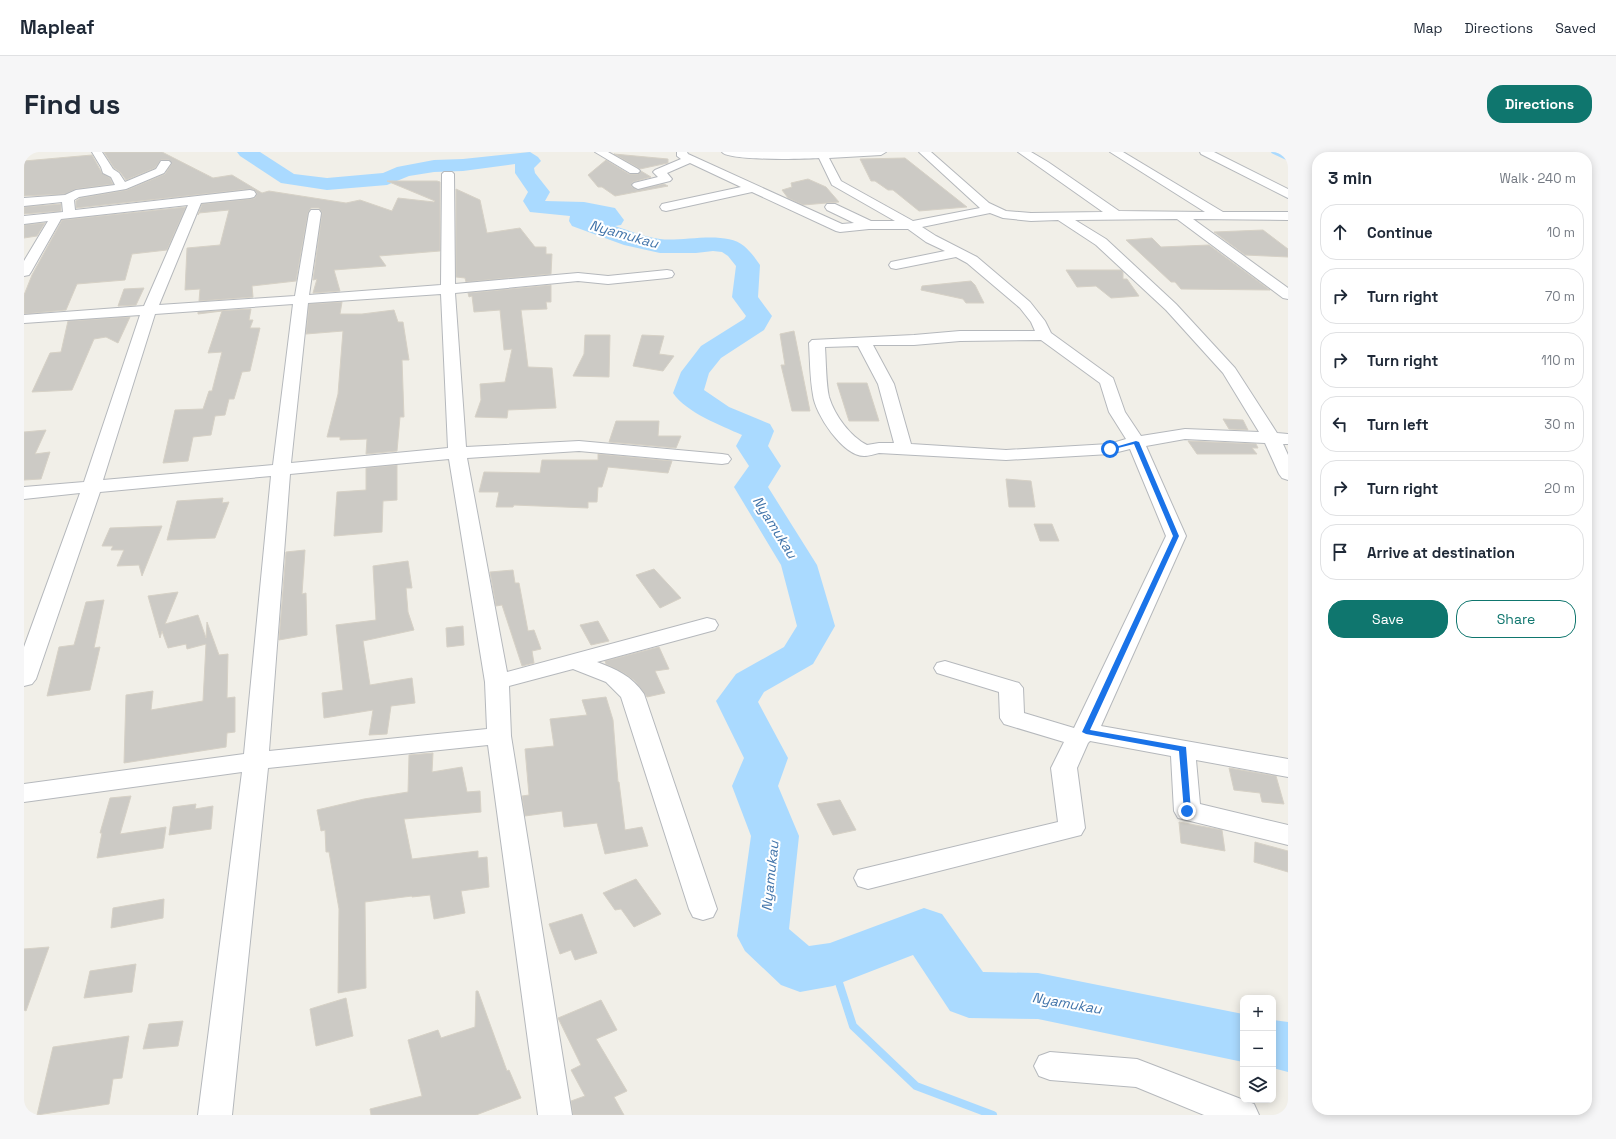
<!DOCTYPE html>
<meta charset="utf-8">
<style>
body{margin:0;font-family:"Space Grotesk",sans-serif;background:#f6f6f7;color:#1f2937}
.controls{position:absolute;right:12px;bottom:12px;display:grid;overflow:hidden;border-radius:8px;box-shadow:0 2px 10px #0003}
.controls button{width:36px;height:36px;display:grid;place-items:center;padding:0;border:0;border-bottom:1px solid #e0e1e3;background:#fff;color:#1f2937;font:20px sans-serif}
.stop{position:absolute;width:12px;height:12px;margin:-9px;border:3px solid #1a73e8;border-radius:50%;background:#fff}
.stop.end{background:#1a73e8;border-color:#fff;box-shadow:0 1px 4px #0008}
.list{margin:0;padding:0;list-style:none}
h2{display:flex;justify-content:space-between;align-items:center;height:52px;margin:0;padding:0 16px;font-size:17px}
h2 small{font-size:13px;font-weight:400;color:#747a83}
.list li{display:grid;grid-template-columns:26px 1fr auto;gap:12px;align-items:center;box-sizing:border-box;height:56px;margin:0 8px 8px;padding:0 8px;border:1px solid #e0e1e3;border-radius:16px}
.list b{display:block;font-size:15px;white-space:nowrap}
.list em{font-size:13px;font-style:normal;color:#747a83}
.actions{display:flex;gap:8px;padding:12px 16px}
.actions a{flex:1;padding:9px 0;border:1px solid #0f766e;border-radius:16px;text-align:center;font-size:14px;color:#0f766e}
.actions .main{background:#0f766e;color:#fff}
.icon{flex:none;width:22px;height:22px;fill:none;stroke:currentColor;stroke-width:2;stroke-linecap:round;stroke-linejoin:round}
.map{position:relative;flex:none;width:1264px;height:963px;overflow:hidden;border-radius:16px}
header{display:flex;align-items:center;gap:24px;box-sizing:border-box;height:56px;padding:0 20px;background:#fff;border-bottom:1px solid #e0e1e3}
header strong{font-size:19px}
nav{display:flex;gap:22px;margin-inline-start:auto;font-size:14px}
.intro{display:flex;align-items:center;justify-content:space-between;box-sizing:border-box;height:96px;padding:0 24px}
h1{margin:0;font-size:28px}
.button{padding:10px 18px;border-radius:16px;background:#0f766e;color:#fff;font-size:14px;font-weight:700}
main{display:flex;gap:24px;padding:0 24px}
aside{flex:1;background:#fff;border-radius:16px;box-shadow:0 2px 10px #0003}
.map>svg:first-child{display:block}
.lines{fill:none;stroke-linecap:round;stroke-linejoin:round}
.stream-far1{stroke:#aadaff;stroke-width:3.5}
.stream{stroke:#aadaff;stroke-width:8}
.river{fill:#aadaff;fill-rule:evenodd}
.building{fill:#cccac5;stroke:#d6d1c6}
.minor-casing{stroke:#b5b8bc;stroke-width:2}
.minor{fill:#fff;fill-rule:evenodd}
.route{fill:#1a73e8}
.labels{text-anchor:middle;stroke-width:4;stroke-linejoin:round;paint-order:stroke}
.water-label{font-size:14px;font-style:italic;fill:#4174aa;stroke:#fff}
</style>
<header>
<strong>Mapleaf</strong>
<nav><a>Map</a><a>Directions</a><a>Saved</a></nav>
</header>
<div class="intro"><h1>Find us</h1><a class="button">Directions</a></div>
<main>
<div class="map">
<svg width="1264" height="963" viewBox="0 0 1264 963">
<rect width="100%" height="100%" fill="#f1efe8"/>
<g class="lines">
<path class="stream-far1" d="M1249 0 1264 7"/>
<path class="stream" d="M809 812 829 874 892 934 969 963"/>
<path class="river" d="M213 0H236L270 22 303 26 359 21 373 15 410 8 439 7 506 0 514 5 517 9 510 16 511 21 526 40 521 49 560 50 591 56 600 68 597 73 591 74C606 79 620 85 636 87 659 90 701 78 720 94 726 99 732 107 736 113L734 145 748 164 740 178 697 206 685 221 680 238 705 255 746 272 750 279 744 294 757 314 744 335 793 413 811 474 789 512 740 540 734 550 764 606 754 634 775 684 765 777 785 794 806 791 900 756 918 762 959 820 1014 821 1219 862V910L1014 867 945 866 926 859 889 803 809 834 776 840 757 833 721 799 713 784 727 684 708 634 720 606 692 549 712 522 760 495 773 474 757 413 710 335 725 314 712 294 718 283C696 273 663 261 649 241L657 220 677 194 720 167 722 164 708 145 712 114 704 104 698 100 689 99 672 101H636L600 93 548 74 545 69 546 64 506 60 499 49 504 40 491 21V12L439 19 410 20 385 24 363 33 303 38 257 31 216 4Z
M1249 868 1264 870V920L1249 916Z"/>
</g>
<path class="building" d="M80 0H138L189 26 208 23 238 41 245 39 322 51 336 48 368 59 374 46 410 50 411 49 363 29H413L416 30V99L355 104 362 114 310 118 316 139 289 141 293 127 289 128 298 61 295 56H287L284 61 272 129 228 134 229 145 175 149 176 137 161 138 163 96 196 93 205 58 175 61 174 63 178 52 226 47 231 46 233 41 230 38 226 37 52 56V49L56 46 103 38 141 22 148 11 145 8H137L131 16 102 28 96 20 90 16Z
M590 2 644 7V11L616 17Z
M68 3 78 21 86 26 89 32 52 37 41 42 0 44V9Z
M881 6 943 55 895 59 869 38H864L851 29H847L836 7Z
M582 8 605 22H614L617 19 627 25 609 30 607 34 613 38 640 32 644 34 591 44 578 35H574L564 23Z
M784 27 802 35 815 50 779 53 764 46 758 38 768 35 767 31Z
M432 37 456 48 463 81 496 76 511 95H522V102H528L527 122 442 130 441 126 432 125Z
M37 52V59L0 62V55Z
M162 55 143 98 108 102 101 128 53 132 42 158 0 162V143L8 123 38 68Z
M21 71 13 84 0 86V73Z
M1239 78 1264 97V105L1221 103 1190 80Z
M1128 86 1137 95 1185 93 1246 138 1157 137 1151 130H1147L1102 88Z
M1042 118H1097L1099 120V127H1103L1115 144 1087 146 1072 134 1053 135Z
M947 129 951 133 960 151H942L939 147 897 138 898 134Z
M527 133V150H522L523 157 497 158 504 215 528 216 532 256 484 258 483 266 451 265 457 248 456 232 481 230 488 197 480 198 476 158 450 160 448 144 445 145 444 141Z
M120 136 112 153 94 154 100 137Z
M318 150 316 162H338L370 158 374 170H379L385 208H378L380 265H376L373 299 342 302 343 287 316 288V285H303L314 242 319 179 282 182 285 152Z
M227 157 225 168H229L226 176H236L226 219 218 220 210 247H205L201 263 191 264 187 283 169 285 164 309 139 311 151 258 179 257 185 239H188L198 200 184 201 198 159 174 162V160Z
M106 165 94 191 82 185 70 187 48 238 8 240 26 201 37 200 44 169Z
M770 179 786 259H768L757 213H761L756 182Z
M561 183H586L585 225 549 224 560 202Z
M618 183 640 184 635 202 650 204 639 219 609 214Z
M813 231H843L855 269H825Z
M1199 267 1219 268 1224 278 1205 277Z
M592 269H635L634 284H657L652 296 585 290Z
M22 278 11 302 26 300 17 327 0 328V280Z
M1164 289 1232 292 1234 296H1228L1233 302H1173Z
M574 302 648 309 644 321 584 315 578 335H574L573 350H564V356L490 353 489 355H472L475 340H455L460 320 516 321 518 308H574Z
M373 313V348L359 349 358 380 310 384 313 340 342 338V316Z
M982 327 1007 329 1011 355H985Z
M199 346 198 351 205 350 191 386 143 388 153 349Z
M1010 372H1028L1035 389H1016Z
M138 374 118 424 115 413 93 414 100 398H87L89 394H78L86 376Z
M281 398 278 442 282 441 283 483 255 488 262 400Z
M384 409 388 436H382L384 460 390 478 339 489 346 533 388 526 391 551 367 554 363 582 345 583 349 558 300 566 298 541 319 538 312 473 352 468 349 414Z
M630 417 657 446 636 456 612 423Z
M489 418 491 431H495L504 479 510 478 517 497 508 499 510 511 498 514 478 453 472 454 466 420Z
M154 440 141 472 174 463 182 486 183 470 195 503 204 502 203 546 211 545V580L203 581 202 595 100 611 102 543 129 539 127 558 179 549 182 492 163 497 162 492 144 496 138 479 136 486 124 444Z
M80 448 70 496 76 495 66 538 23 544 35 495 50 493 62 450Z
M574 469 585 489 567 493 556 473Z
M439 474 440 493 423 495 422 476Z
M635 495 645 517 631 519 641 541 623 545 611 529 600 521 582 512 581 509Z
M582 545 589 568 594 630H595L601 678 618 675 624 694 581 702 573 671 540 675 538 659 501 664 498 644 505 643 501 597 530 594 526 567 563 563 558 548Z
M409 601 408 620 438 615 443 640 456 639 457 660 380 667 388 707 454 699V706L463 705 465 735 437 739 441 761 410 767 406 743 388 745V744L341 750 342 836 314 841 315 757 305 700H302L301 678 297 679 293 658 340 647 384 640 385 603Z
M1205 616 1252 624 1260 652 1238 650 1236 641 1210 638Z
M107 644 96 682 142 675 139 696 73 706 78 681H76L86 646Z
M816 648 832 678 809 683 793 652Z
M172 652 171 657 189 654 187 677 145 683 149 655Z
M1155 670 1198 678 1201 699 1157 691Z
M1231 690 1264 699V720L1230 710Z
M612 727 637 762 610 775 597 757 591 758 579 741Z
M140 747 139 766 87 776 89 756Z
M558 762 573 801 551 808 547 798 536 802 525 772Z
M25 795 2 859 0 858V797Z
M112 812 108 840 60 846 66 819Z
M452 839H454L483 919 485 918 497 946 452 963H347L346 957 398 944 384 888 414 878 417 886 451 875Z
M322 846 329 884 292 894 286 857Z
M577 848 593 878 572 887 603 939 590 945 600 963H549L547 949 561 944 547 918 557 913 534 866Z
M159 869 154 894 119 897 125 872Z
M105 884 98 926 89 927 85 952 13 963 29 895Z"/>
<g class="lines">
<defs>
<path id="minor" d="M68 0H78L89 17 95 21 101 30 132 17 137 9H145L147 11 140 21 102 37 55 45 50 48 51 58 226 38 230 39 232 42 230 45 226 46 177 51 135 153 271 144 285 61 287 58H295L297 61 285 143 417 133 418 22 420 20H428L430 22 431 132 554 121 584 124 643 118 648 119 650 122 648 125 643 126 584 132 554 129 431 141 442 295 555 289 698 302 704 303 707 307 704 311 698 312 555 299 443 306 483 520 683 466 691 468 694 473 691 478 573 510C592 517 608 524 620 542L693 757 689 765 679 768 669 765 665 757 597 545 582 530 549 517 485 534 487 584 548 963H514L464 593 244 616 208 963H174L218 620 0 650V632L220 602 247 324 76 340 12 527 8 532 0 534V495L56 341 0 347V335L60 330 116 163 0 171V163L120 154 164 53 37 67 7 120 5 123 0 124V109L24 69 0 72V64L39 60 38 50 0 54V46L41 43 52 38 91 33 87 25 79 21 77 15ZM417 142 424 296 267 311 284 151ZM269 152 249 313 79 328 131 162ZM425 307 461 530 463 577 245 599 266 322Z
M571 0H584L614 17 616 19 614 21H606Z
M653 0H663L664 2 818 72 830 71 803 58 801 55 803 52H811L847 69H871L808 33 795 6C780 7 704 9 698 0H862L857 3 805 6 817 29 889 69 956 56 895 0H907L965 51 982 59 1007 61 1079 60 994 0H1007L1024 10 1095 59 1181 60 1086 0H1099L1199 60H1264V68L1169 67 1264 136V147L1259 146 1153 67 1051 68 1082 87 1152 152 1211 216 1253 281 1264 282V292H1259L1264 303V328L1258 326 1255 322 1241 291 1161 287 1122 294 1162 384 1077 574 1264 607V625L1172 608 1176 652 1264 673V693L1154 666 1150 659 1147 604 1066 589 1064 591 1053 616 1061 676 1057 683 844 737 834 734 830 726 834 718 1034 670 1027 616 1040 590 980 572 976 566 975 540 913 521 910 516 913 511 921 509 995 531 999 536 1000 561 1050 576 1142 384 1106 297 1086 302 982 308 855 301C850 302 845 304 840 304 819 304 791 262 789 243 786 226 786 208 785 191L788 188 890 183 936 179H1011L1007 170 996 156 943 111 932 105 872 117 867 116 865 113 867 110 921 99 902 90 884 77H845L816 80 812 79 728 40 642 59 638 58 636 55 638 52 717 35 666 11 643 21 648 27 646 29 614 37 610 35 608 33 610 31 634 25 629 20 631 18 657 7 653 4ZM966 61 979 66 1007 69 1034 68 1072 93 1142 158 1199 221 1235 280 1161 277 1117 284 1101 260 1089 226 1027 181 1021 169 1006 150 953 105 912 84 898 75ZM1017 188 1076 231 1085 260 1102 287 1085 292 982 298 887 292 870 232 849 193H890L936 189ZM834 194 854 232 870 291H855L843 293C826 284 811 264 805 245 802 232 802 209 801 195Z
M1176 0H1190L1264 37V46L1177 2Z
M1026 900 1113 907 1230 952 1235 963H1180L1112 935 1026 928 1015 924 1010 914 1015 904Z"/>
</defs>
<use href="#minor" class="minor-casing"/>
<use href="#minor" class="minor"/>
</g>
<path class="route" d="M1112 289 1115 290 1155 384 1066 578 1162 595 1167 659 1163 662 1160 659 1155 599 1062 582 1058 580 1149 384 1110 292 1086 298 1084 297Z"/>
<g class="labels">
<g class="water-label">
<text transform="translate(600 82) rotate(16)" y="5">Nyamukau</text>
<text transform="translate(751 375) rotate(58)" y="5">Nyamukau</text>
<text transform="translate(746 724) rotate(-84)" y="5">Nyamukau</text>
<text transform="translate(1043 851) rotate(10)" y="5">Nyamukau</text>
</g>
</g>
</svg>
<div class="controls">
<button>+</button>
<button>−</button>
<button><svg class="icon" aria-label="layers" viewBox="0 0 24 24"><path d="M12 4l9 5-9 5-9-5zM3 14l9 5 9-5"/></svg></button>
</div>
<div class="stop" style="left:1086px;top:297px"></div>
<div class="stop end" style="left:1163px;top:659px"></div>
</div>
<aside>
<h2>3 min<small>Walk · 240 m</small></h2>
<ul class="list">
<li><svg class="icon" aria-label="ahead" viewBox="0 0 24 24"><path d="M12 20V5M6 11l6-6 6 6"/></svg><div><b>Continue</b></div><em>10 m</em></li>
<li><svg class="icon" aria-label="right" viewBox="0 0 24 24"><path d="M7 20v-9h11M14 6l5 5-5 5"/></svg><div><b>Turn right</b></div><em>70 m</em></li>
<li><svg class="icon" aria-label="right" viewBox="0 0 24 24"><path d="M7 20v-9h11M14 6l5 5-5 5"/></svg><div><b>Turn right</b></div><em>110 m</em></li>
<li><svg class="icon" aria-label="left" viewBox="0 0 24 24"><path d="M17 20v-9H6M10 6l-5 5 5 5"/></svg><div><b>Turn left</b></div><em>30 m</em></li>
<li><svg class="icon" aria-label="right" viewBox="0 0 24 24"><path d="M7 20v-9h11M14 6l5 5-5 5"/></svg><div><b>Turn right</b></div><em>20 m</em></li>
<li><svg class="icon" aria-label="arrive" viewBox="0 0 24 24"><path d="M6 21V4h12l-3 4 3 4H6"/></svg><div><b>Arrive at destination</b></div></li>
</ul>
<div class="actions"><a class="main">Save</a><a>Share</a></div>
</aside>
</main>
